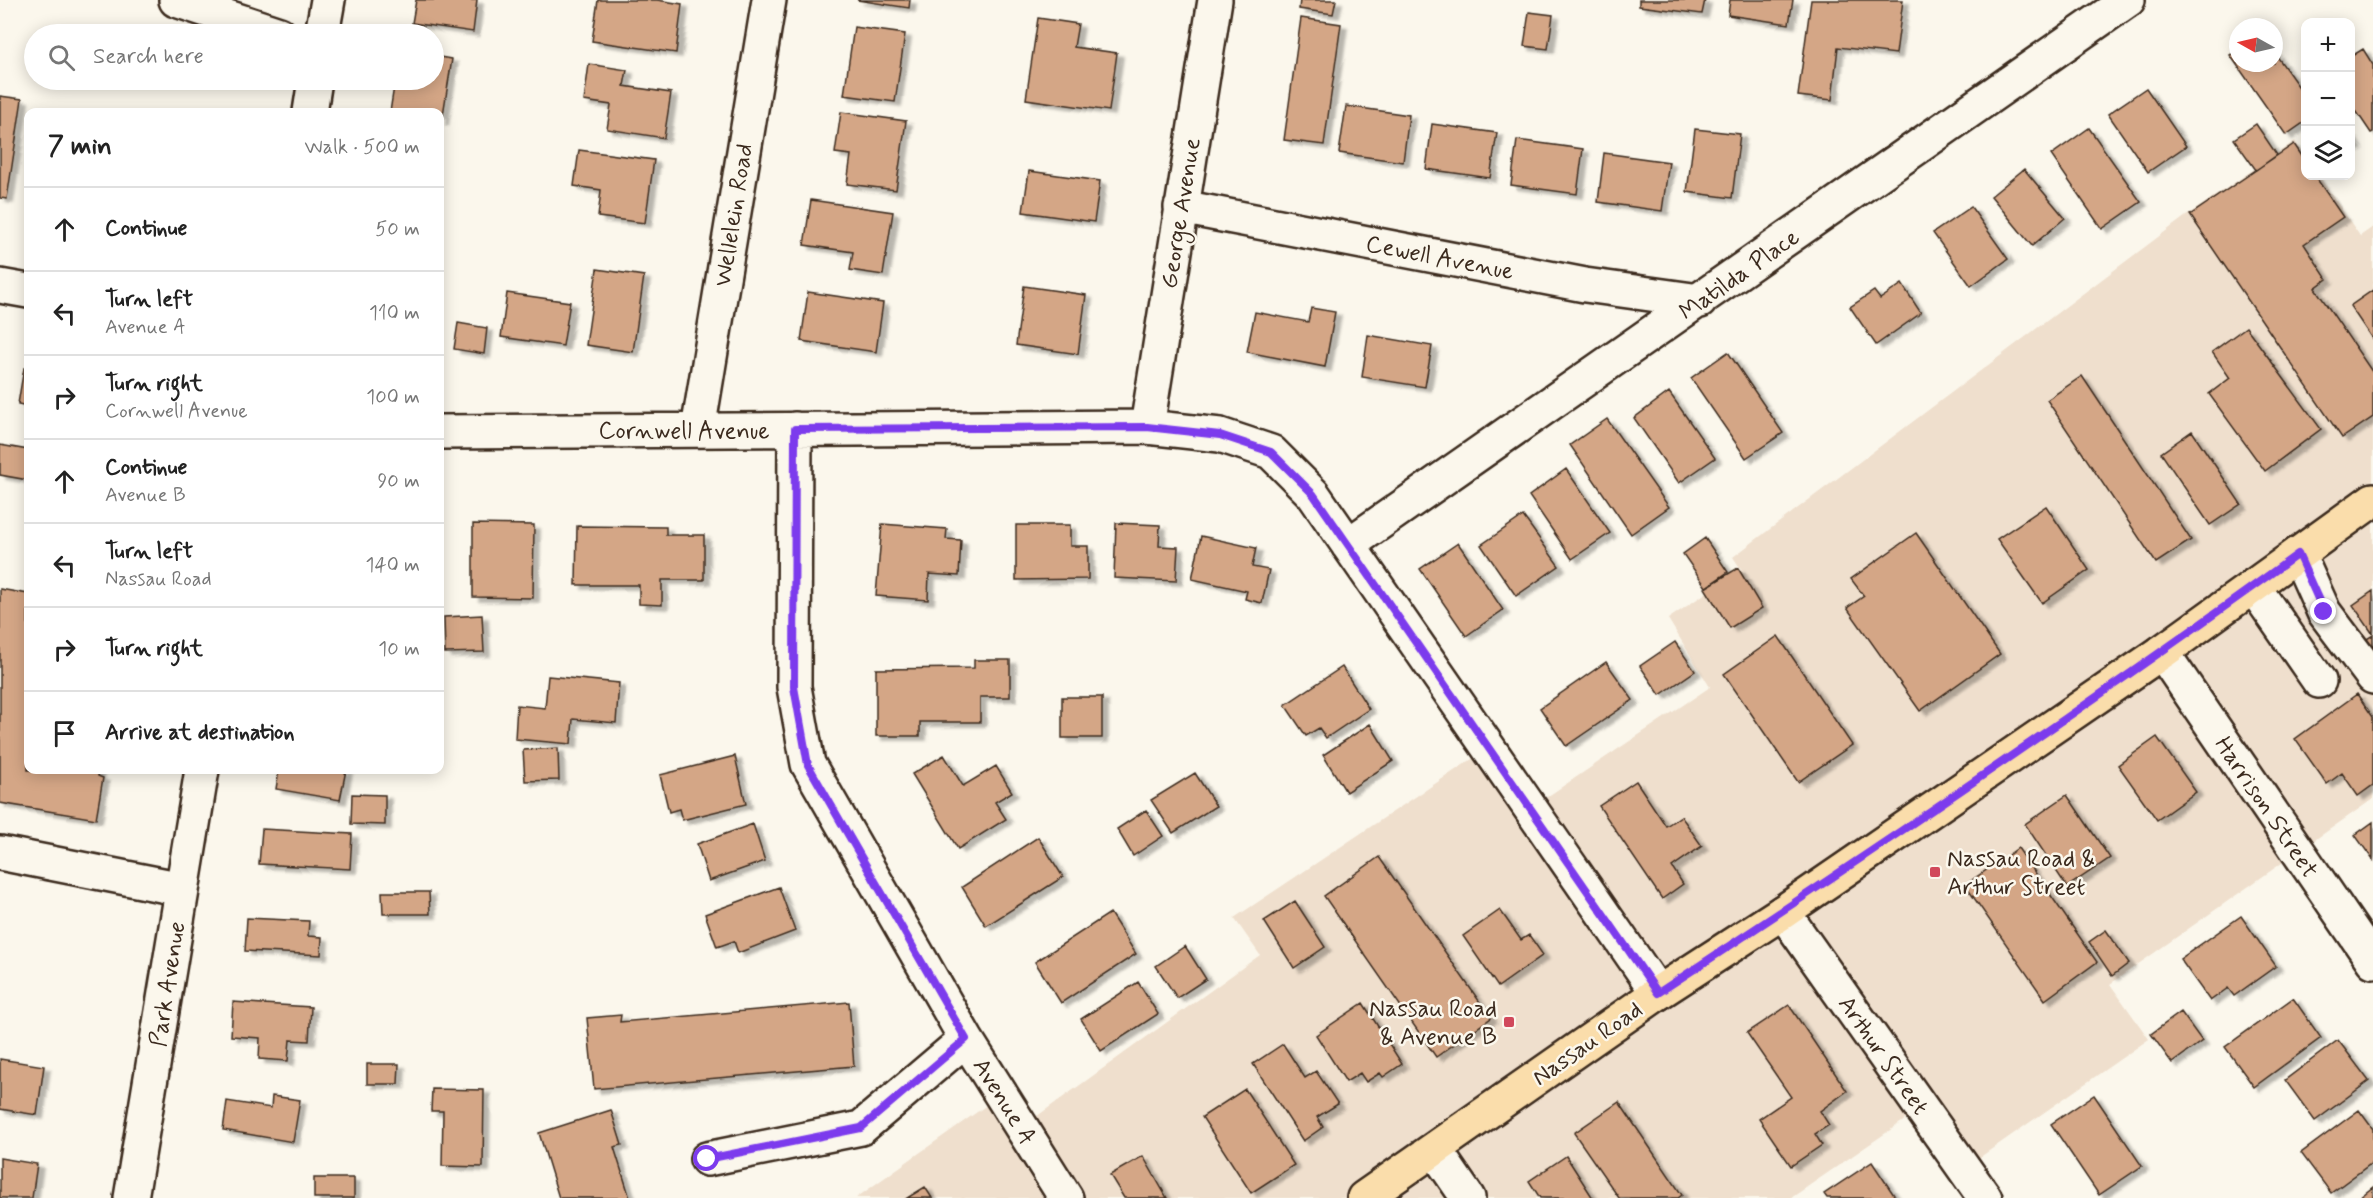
<!DOCTYPE html>
<meta charset="utf-8">
<style>
body{margin:0;font-family:Mynerve,sans-serif;background:#f2f2f2;color:#222}
.controls{position:absolute;right:18px;top:18px;display:grid;overflow:hidden;border-radius:12px;box-shadow:0 3px 15px #0003}
.controls button{width:54px;height:54px;display:grid;place-items:center;padding:0;border:0;border-bottom:2px solid #e0e0e0;background:#fff;color:#222;font:30px sans-serif}
.compass{position:absolute;left:2229px;top:18px;width:54px;height:54px;border-radius:50%;background:#fff;box-shadow:0 3px 15px #0003;rotate:278deg}
.stop{position:absolute;width:18px;height:18px;margin:-14px;border:4px solid #7c3aed;border-radius:50%;background:#fff}
.stop.end{background:#7c3aed;border-color:#fff;box-shadow:0 2px 6px #0008}
.list{margin:0;padding:0;list-style:none}
h2{display:flex;justify-content:space-between;align-items:center;height:78px;margin:0;padding:0 24px;font-size:26px}
h2 small{font-size:20px;font-weight:400;color:#767676}
.list li{display:grid;grid-template-columns:39px 1fr auto;gap:18px;align-items:center;box-sizing:border-box;height:84px;padding:0 24px;border-top:2px solid #e0e0e0}
.list b{display:block;font-size:22px;white-space:nowrap}
.list p{margin:0;font-size:20px;white-space:nowrap;color:#767676}
.list em{font-size:20px;font-style:normal;color:#767676}
.icon{flex:none;width:33px;height:33px;fill:none;stroke:currentColor;stroke-width:2;stroke-linecap:round;stroke-linejoin:round}
.map{position:relative;flex:none;width:2373px;height:1198px;overflow:hidden}
.search{position:absolute;background:#fff;box-shadow:0 3px 15px #0003;left:24px;top:24px;width:420px;height:66px;display:flex;align-items:center;gap:15px;box-sizing:border-box;padding:0 21px;border-radius:33px;color:#767676;font-size:22px}
.panel{position:absolute;background:#fff;box-shadow:0 3px 15px #0003;left:24px;top:108px;width:420px;height:666px;border-radius:12px}
.map>svg:first-child{display:block}
.built{fill:#efdfcd}
.building{fill:#d4a686;stroke:#3b2a1e;stroke-width:1.5;filter:url(#shadow)}
.lines{fill:none;stroke-linecap:round;stroke-linejoin:round}
.minor-casing{stroke:#3b2a1e;stroke-width:38}
.major-casing{stroke:#3b2a1e;stroke-width:38}
.minor{stroke:#fbf7ec;stroke-width:33}
.major{stroke:#faddab;stroke-width:33}
.route{stroke:#7c3aed;stroke-width:8}
.poi-dot{fill:#d1495b;stroke:#fbf7ec;stroke-width:2}
.labels{text-anchor:middle;stroke-width:5;stroke-linejoin:round;paint-order:stroke}
.street-label{font-size:24px;fill:#3b2a1e;stroke:#fbf7ec}
.poi-label{font-size:24px;fill:#3b2a1e;stroke:#fbf7ec;text-anchor:start}
</style>
<div class="map">
<svg width="2373" height="1198" viewBox="0 0 2373 1198">
<defs>
<filter id="shadow"><feDropShadow dx="6" dy="4" stdDeviation="1.5" flood-color="#0004"/></filter>
</defs>
<rect width="100%" height="100%" fill="#fbf7ec"/>
<filter id="ink" filterUnits="userSpaceOnUse"><feTurbulence type="fractalNoise" baseFrequency=".0167" numOctaves="2"/><feDisplacementMap in="SourceGraphic" scale="12" xChannelSelector="R" yChannelSelector="G"/><feConvolveMatrix kernelMatrix="1 2 1 2 8 2 1 2 1" color-interpolation-filters="sRGB"/></filter>
<g filter="url(#ink)">
<path class="built" d="M2295 141 2305 157 2306 176H2319L2360 236 2373 227V799L2110 984 2149 1039 1976 1160 1934 1100 1791 1198H856L1001 1095 1022 1127 1260 955 1234 918 1487 749 1529 809 1710 687 1668 619 1741 569 1733 557 2186 216Z"/>
<path class="building" d="M416 0H477L473 32 412 23Z
M598 0H657L682 4 676 53 592 41Z
M857 0H910L909 8Z
M1300 0H1336L1333 14 1299 9Z
M1639 0H1705L1702 14 1639 6Z
M1730 0H1793L1789 24 1728 15Z
M1811 0H1903L1896 54 1838 47 1832 100 1798 96Z
M1529 12 1553 15 1548 49 1524 46Z
M1038 18 1078 24 1074 47 1117 53 1109 111 1026 99Z
M1301 18 1341 24 1324 145 1284 140Z
M854 27 905 34 895 102 844 95Z
M2363 49 2373 65V132L2371 133 2350 102V57Z
M2238 50V63H2274V52L2306 97V121L2286 135 2230 55Z
M434 56 452 59 442 121H440V112H390L395 80H434Z
M589 64 627 70 624 86 671 93 664 138 607 129 611 105 584 101Z
M2146 88 2186 146 2148 172 2108 114Z
M0 96 22 99 7 199 0 198Z
M1346 106 1409 115 1403 162 1339 153Z
M841 112 906 121 896 190 847 184 851 155 835 153Z
M1432 124 1497 133 1490 178 1426 169Z
M2256 124 2277 155 2256 170 2234 139Z
M2089 128 2141 202 2102 229 2051 155Z
M1695 129 1740 134 1732 198 1687 192Z
M2350 134 2356 145 2350 147Z
M1517 140 1583 149 1577 194 1511 185Z
M2294 144 2306 162V176H2315L2343 217 2304 244 2327 279 2315 288 2373 373V417L2342 438 2190 215Z
M579 150 654 160 645 223 598 217 601 190 574 186Z
M1604 153 1669 162 1662 211 1598 202Z
M2024 169 2065 218 2032 246 1991 196Z
M1029 171 1100 181 1094 222 1023 212Z
M811 200 893 212 883 275 850 270 853 252 804 245Z
M1971 207 2008 259 1971 286 1933 233Z
M597 269 644 276 633 352 586 345Z
M1902 284 1921 313 1876 345 1850 307 1874 291 1880 299Z
M1024 286 1086 295 1078 354 1016 345Z
M2373 290V340L2350 306Z
M808 292 883 303 876 352 801 341Z
M507 293 570 302 563 346 501 337Z
M1311 308 1335 312 1325 367 1247 352 1255 312 1308 322Z
M458 323 487 328 484 354 454 349Z
M2246 327 2321 429 2265 471 2209 394 2230 378 2212 352Z
M1368 335 1432 346 1425 387 1362 377Z
M1728 352 1783 433 1746 458 1691 378Z
M24 368 28 369V406L18 404Z
M2082 376 2191 540 2156 563 2047 400Z
M1669 392 1715 458 1679 483 1634 418Z
M1607 419 1669 507 1631 534 1570 445Z
M2192 431 2241 504 2210 525 2161 453Z
M0 445 28 450V480L0 475Z
M1566 469 1610 533 1572 559 1529 496Z
M2046 506 2089 570 2042 603 1997 539Z
M1523 516 1559 566 1516 596 1481 545Z
M1116 523 1160 525 1159 546 1178 547 1176 581 1114 578Z
M473 524 534 525 533 598 473 597Z
M882 524 947 529 946 539 961 540 959 576 929 574 928 600 876 596Z
M1016 525H1070V546H1088V579L1016 580Z
M577 526 666 527V535H704V580H662V605L639 604V585H576Z
M1916 533 2000 654 1920 711 1847 608 1864 596 1851 579Z
M1201 536 1256 548 1252 567 1269 570 1262 603 1245 599 1247 591 1192 579Z
M1705 538 1728 572 1706 587 1683 554Z
M1458 543 1503 610 1466 636 1420 569Z
M1738 568 1762 608 1730 628 1705 588Z
M0 589 28 594V770H99L98 776 103 778 96 819 0 803Z
M2373 591V634L2353 605Z
M482 615 484 652 445 653 444 617Z
M2373 635V668L2357 645Z
M1778 636 1852 745 1798 782 1724 674Z
M1675 642 1695 671 1660 695 1640 666Z
M974 660H1010V697H980V722H920V736H876V669L974 668Z
M1606 662 1633 700 1566 746 1540 708Z
M1342 667 1369 709 1326 738 1319 728 1306 736 1285 705Z
M548 676 619 683 616 723 573 719 571 744 515 739 517 705 545 708Z
M2357 694 2373 717V785L2358 796 2342 773 2327 784 2295 739Z
M1062 697H1102V738H1062Z
M1370 724 1393 761 1346 792 1323 755Z
M2157 737 2196 792 2157 820 2118 765Z
M558 748 559 780 525 781 523 750Z
M944 755 963 786 996 766 1012 792 995 802 1006 819 958 849 912 774Z
M735 756 746 804 682 820 679 809 669 812 660 775Z
M279 770H346L340 800 276 789Z
M1195 773 1216 806 1173 833 1151 800Z
M1636 781 1666 826 1681 816 1702 846 1672 867 1683 884 1662 899 1599 806Z
M352 794 385 795V825L351 824Z
M2067 795 2110 858 2067 887 2025 824Z
M1146 810 1163 836 1133 856 1117 829Z
M2373 822V860L2355 835Z
M753 824 765 861 709 881 697 844Z
M262 829 352 834 350 869 259 864Z
M1038 837 1063 877 986 926 962 887Z
M2018 848 2097 962 2045 1000 1965 885Z
M1379 857 1491 1018 1436 1057 1324 896Z
M779 887 795 931 738 953 734 941 717 947 705 914Z
M382 892H429L430 914H383Z
M1295 901 1325 947 1294 968 1264 921Z
M1500 910 1521 940 1529 935 1543 955 1498 987 1463 936Z
M1110 913 1136 954 1061 1003 1035 962Z
M2241 916 2276 966 2234 996 2228 988 2210 1001 2180 959Z
M247 918 309 921 308 936 322 937 321 955 245 951Z
M2106 930 2129 963 2112 976 2089 942Z
M1185 946 1206 979 1177 998 1156 966Z
M1138 982 1158 1014 1101 1051 1081 1019Z
M2293 998 2321 1038 2254 1087 2225 1047Z
M233 1002 311 1007 309 1041 290 1040 288 1061 259 1059 260 1038 231 1036Z
M849 1002 854 1066 594 1089 587 1018 621 1015 620 1022Z
M1363 1003 1402 1064 1383 1077 1380 1073 1366 1082 1360 1073 1346 1082 1316 1035Z
M1789 1005 1847 1091 1820 1111 1829 1125 1815 1134 1822 1145 1791 1166 1759 1119 1791 1097 1747 1033Z
M2181 1012 2202 1041 2172 1063 2151 1034Z
M2338 1040 2369 1081 2315 1121 2285 1080Z
M1283 1044 1305 1078 1316 1071 1338 1104 1317 1117 1323 1127 1303 1141 1253 1064Z
M0 1059 44 1066 37 1115 0 1109Z
M367 1064H399L398 1084H367Z
M432 1089 484 1090 483 1167 442 1166 443 1111H431Z
M1245 1089 1294 1165 1251 1193 1202 1117Z
M2094 1095 2142 1166 2099 1195 2051 1124Z
M272 1096 300 1100 293 1142 223 1130 227 1101 271 1108Z
M1619 1102 1682 1195 1678 1198H1619L1574 1133Z
M611 1110 622 1145 614 1147 630 1198H559L539 1133Z
M2359 1110 2373 1129V1162L2331 1193 2301 1153Z
M1143 1156 1167 1198H1124L1110 1175Z
M1566 1156 1593 1198H1540L1529 1181Z
M0 1158 37 1164 32 1198H0Z
M1872 1162 1896 1198H1827L1824 1194Z
M314 1178H354V1198H314Z
M925 1187 932 1198H907Z
M2373 1187V1198H2359Z"/>
<g class="lines">
<defs>
<path id="minor" d="M176 0 279 34
M322 34 328 0
M310 112 315 80
M1181 207 1585 285 1700 301
M0 286 28 291
M1147 427 1215 0
M795 429 794 687 808 764 966 1039 1066 1198
M698 430 769 0
M440 432 1147 427 1220 435 1271 452 1313 494 1658 993
M1348 545 2128 0
M2298 554 2324 612 2373 677
M2253 586 2319 681
M2162 652 2373 961
M0 853 182 889
M1783 912 1985 1198
M1435 1150 1468 1198
M707 1159 861 1128 966 1039
M131 1198 202 770"/>
<path id="major" d="M1364 1198 1658 993 1783 912 2162 652 2373 500"/>
</defs>
<use href="#minor" class="minor-casing"/>
<use href="#major" class="major-casing"/>
<use href="#minor" class="minor"/>
<use href="#major" class="major"/>
</g>
</g>
<g class="lines" filter="url(#ink)">
<path class="route" d="M707 1159 861 1128 966 1039 808 765 794 687 795 429 1147 427 1220 435 1271 452 1313 494 1658 993C1874 851 2088 706 2298 554L2324 612"/>
</g>
<g class="poi-dot">
<rect x="1929" y="866" width="12" height="12" rx="3"/>
<rect x="1503" y="1016" width="12" height="12" rx="3"/>
</g>
<g class="labels">
<g class="street-label">
<text transform="translate(1180 213) rotate(-81)" y="8">George Avenue</text>
<text transform="translate(733 215) rotate(-81)" y="8">Wellelein Road</text>
<text transform="translate(1440 257) rotate(11)" y="8">Cewell Avenue</text>
<text transform="translate(1739 274) rotate(-35)" y="8">Matilda Place</text>
<text x="684" y="438">Cornwell Avenue</text>
<text transform="translate(2267 807) rotate(56)" y="8">Harrison Street</text>
<text transform="translate(167 984) rotate(-81)" y="8">Park Avenue</text>
<text transform="translate(1587 1043) rotate(-35)" y="8">Nassau Road</text>
<text transform="translate(1884 1055) rotate(55)" y="8">Arthur Street</text>
<text transform="translate(1005 1101) rotate(58)" y="8">Avenue A</text>
</g>
<g class="poi-label">
<text x="1947" y="866">Nassau Road &amp;<tspan x="1947" dy="28">Arthur Street</tspan></text>
<text x="1497" y="1016" text-anchor="end">Nassau Road<tspan x="1497" dy="28">&amp; Avenue B</tspan></text>
</g>
</g>
</svg>
<div class="controls">
<button>+</button>
<button>−</button>
<button><svg class="icon" aria-label="layers" viewBox="0 0 24 24"><path d="M12 4l9 5-9 5-9-5zM3 14l9 5 9-5"/></svg></button>
</div>
<svg class="compass" viewBox="-18 -18 36 36"><path d="M0-13l5 13h-10z" fill="#e53935"/><path d="M0 13l5-13h-10z" fill="#767676"/></svg>
<div class="stop" style="left:707px;top:1159px"></div>
<div class="stop end" style="left:2324px;top:612px"></div>
<div class="search"><svg class="icon" aria-label="search" viewBox="0 0 24 24"><circle cx="10" cy="10" r="6"/><path d="M15 15l6 6"/></svg>Search here</div>
<section class="panel">
<h2>7 min<small>Walk · 500 m</small></h2>
<ul class="list">
<li><svg class="icon" aria-label="ahead" viewBox="0 0 24 24"><path d="M12 20V5M6 11l6-6 6 6"/></svg><div><b>Continue</b></div><em>50 m</em></li>
<li><svg class="icon" aria-label="left" viewBox="0 0 24 24"><path d="M17 20v-9H6M10 6l-5 5 5 5"/></svg><div><b>Turn left</b><p>Avenue A</p></div><em>110 m</em></li>
<li><svg class="icon" aria-label="right" viewBox="0 0 24 24"><path d="M7 20v-9h11M14 6l5 5-5 5"/></svg><div><b>Turn right</b><p>Cornwell Avenue</p></div><em>100 m</em></li>
<li><svg class="icon" aria-label="ahead" viewBox="0 0 24 24"><path d="M12 20V5M6 11l6-6 6 6"/></svg><div><b>Continue</b><p>Avenue B</p></div><em>90 m</em></li>
<li><svg class="icon" aria-label="left" viewBox="0 0 24 24"><path d="M17 20v-9H6M10 6l-5 5 5 5"/></svg><div><b>Turn left</b><p>Nassau Road</p></div><em>140 m</em></li>
<li><svg class="icon" aria-label="right" viewBox="0 0 24 24"><path d="M7 20v-9h11M14 6l5 5-5 5"/></svg><div><b>Turn right</b></div><em>10 m</em></li>
<li><svg class="icon" aria-label="arrive" viewBox="0 0 24 24"><path d="M6 21V4h12l-3 4 3 4H6"/></svg><div><b>Arrive at destination</b></div></li>
</ul>
</section>
</div>
